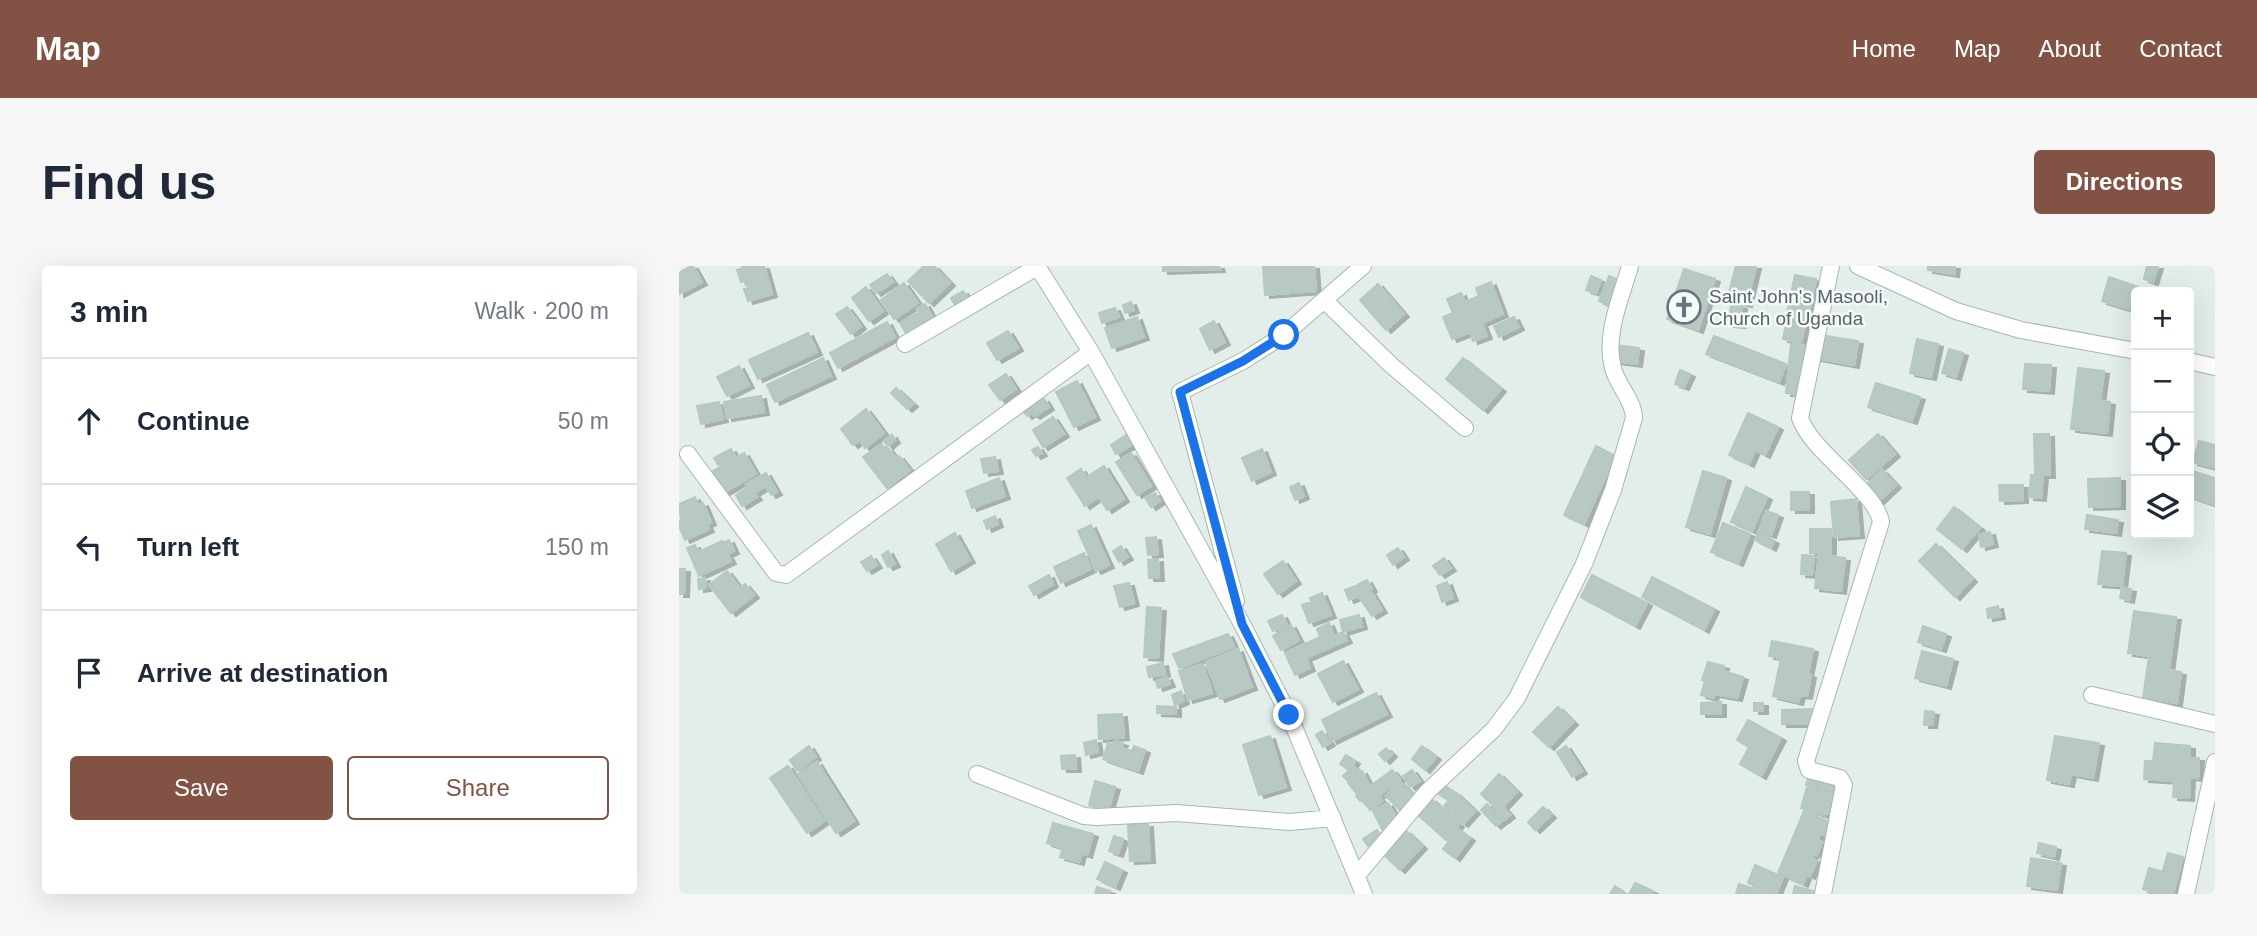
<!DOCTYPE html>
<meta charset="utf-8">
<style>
body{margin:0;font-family:Arial,sans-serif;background:#f6f6f7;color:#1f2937}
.controls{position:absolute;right:21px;top:21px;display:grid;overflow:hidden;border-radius:7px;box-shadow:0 7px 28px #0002}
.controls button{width:63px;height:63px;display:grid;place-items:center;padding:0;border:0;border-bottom:2px solid #e0e1e3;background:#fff;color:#1f2937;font:35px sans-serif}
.stop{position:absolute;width:21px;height:21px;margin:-16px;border:5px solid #1a73e8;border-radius:50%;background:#fff}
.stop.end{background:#1a73e8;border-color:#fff;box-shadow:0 2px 7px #0008}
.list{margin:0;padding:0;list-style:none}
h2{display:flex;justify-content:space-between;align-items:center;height:91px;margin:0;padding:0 28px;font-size:30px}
h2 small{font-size:23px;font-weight:400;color:#747a83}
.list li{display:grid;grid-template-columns:46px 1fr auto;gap:21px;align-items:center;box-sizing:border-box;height:126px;padding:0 28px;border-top:2px solid #e0e1e3}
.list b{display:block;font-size:26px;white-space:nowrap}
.list em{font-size:23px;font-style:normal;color:#747a83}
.actions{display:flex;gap:14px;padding:21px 28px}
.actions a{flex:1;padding:16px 0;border:2px solid #825344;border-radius:7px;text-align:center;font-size:24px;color:#825344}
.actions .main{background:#825344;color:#fff}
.icon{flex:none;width:38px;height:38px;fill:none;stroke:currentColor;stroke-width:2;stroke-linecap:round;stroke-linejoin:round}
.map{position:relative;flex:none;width:1536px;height:628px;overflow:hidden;border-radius:7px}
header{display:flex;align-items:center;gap:42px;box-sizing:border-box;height:98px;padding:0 35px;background:#825344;color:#fff}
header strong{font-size:33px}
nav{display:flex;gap:38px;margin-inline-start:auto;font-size:24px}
.intro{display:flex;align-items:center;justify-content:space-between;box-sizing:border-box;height:168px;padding:0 42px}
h1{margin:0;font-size:49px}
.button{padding:18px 32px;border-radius:7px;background:#825344;color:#fff;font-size:24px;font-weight:700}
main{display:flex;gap:42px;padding:0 42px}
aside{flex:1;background:#fff;border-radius:7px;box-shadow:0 7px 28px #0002}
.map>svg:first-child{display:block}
.building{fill:#b8c9c3;stroke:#b5c8c1;stroke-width:2;filter:url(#shadow)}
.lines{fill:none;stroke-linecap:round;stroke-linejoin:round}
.minor-casing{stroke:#a5b7b2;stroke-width:18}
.minor{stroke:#fff;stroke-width:16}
.route{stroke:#1a73e8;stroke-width:9}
.labels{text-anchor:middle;stroke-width:5;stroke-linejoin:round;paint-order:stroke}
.worship-label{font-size:19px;fill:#5b616d;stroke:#f4faf7;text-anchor:start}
</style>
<header>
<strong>Map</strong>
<nav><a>Home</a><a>Map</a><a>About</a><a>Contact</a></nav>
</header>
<div class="intro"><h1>Find us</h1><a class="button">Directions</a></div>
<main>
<aside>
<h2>3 min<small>Walk · 200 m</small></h2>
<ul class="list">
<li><svg class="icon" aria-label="ahead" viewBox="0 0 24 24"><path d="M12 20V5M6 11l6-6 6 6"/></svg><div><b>Continue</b></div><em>50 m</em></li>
<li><svg class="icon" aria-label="left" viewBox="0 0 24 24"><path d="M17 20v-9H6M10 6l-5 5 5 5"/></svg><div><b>Turn left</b></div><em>150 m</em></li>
<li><svg class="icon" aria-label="arrive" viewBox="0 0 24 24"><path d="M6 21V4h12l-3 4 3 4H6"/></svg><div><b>Arrive at destination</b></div></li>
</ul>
<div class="actions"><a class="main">Save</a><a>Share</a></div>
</aside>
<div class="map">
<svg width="1536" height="628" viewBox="0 0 1536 628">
<defs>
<filter id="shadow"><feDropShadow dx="5" dy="3" stdDeviation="0" flood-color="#0004"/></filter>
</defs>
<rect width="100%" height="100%" fill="#e3eeea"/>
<path class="building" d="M12 0H14L23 16 0 28V7Z
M63 0H85L93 28 69 35 65 23 70 22 67 15 62 16 58 4 64 2Z
M245 0H255L271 17 250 37 229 15Z
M484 0H540L541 3 484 5Z
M584 0H635L637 25 586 29Z
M1057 0H1077L1068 38 1048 34Z
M1249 0H1276L1275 8 1249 4Z
M1468 0H1479L1474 16 1465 13Z
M1005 3 1036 13 1019 64 988 53Z
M208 8 214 16 197 27 191 19Z
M1116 9 1137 13 1129 51 1108 47Z
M912 10 922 14 917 27 907 24Z
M930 10 946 17 936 42 920 35Z
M1430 11 1459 21 1452 44 1423 35Z
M812 16 824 48 803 57 808 70 794 75 791 66 773 73 764 51 774 47 768 33 782 27 786 36 800 30 797 22Z
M225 17 239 37 215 53 202 34Z
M699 18 725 48 707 64 681 34Z
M187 21 204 45 190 55 173 32Z
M284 25 290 34 277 41 272 32Z
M452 36 455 44 446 47 444 39Z
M246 38 255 54 228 69 221 57 240 46 238 43Z
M1052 39 1063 40 1062 59 1050 58Z
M168 41 182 60 172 68 157 48Z
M436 42 440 51 423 57 420 47Z
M1109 49 1127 53 1122 77 1104 73Z
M458 51 465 71 433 82 426 62Z
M835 51 840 61 820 71 815 60Z
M535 55 546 76 531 84 521 63Z
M208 56 216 71 159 102 151 87Z
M329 65 339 82 318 94 308 77Z
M129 67 138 86 79 113 70 94Z
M1141 69 1179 75 1175 99 1137 92Z
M1035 70 1107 98 1100 116 1027 88Z
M1238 73 1259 78 1252 111 1231 107Z
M1112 78 1127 80 1122 129 1107 127Z
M937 79 960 82 958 98 934 95Z
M1270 83 1284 87 1277 111 1263 107Z
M144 92 152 110 96 136 88 119Z
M784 92 822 123 804 144 767 113Z
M1346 98 1372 99 1370 125 1344 123Z
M60 100 70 119 48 130 38 111Z
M1399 102 1425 105 1417 166 1392 163Z
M1001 104 1011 108 1005 121 996 118Z
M327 108 337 123 321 134 310 119Z
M398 115 416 151 395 161 377 126Z
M1197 117 1241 131 1233 155 1189 141Z
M217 122 234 138 228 143 212 127Z
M82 130 85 146 48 152 45 136Z
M365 133 370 141 356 150 353 147 348 150 345 146Z
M1422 135 1431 136 1428 167 1419 166Z
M40 136 44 153 22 158 18 140Z
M187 143 205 167 186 182 181 174 174 179 162 163Z
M1069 147 1099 161 1086 189 1076 184 1070 198 1050 189Z
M374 151 385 168 364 181 354 164Z
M1199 168 1216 188 1187 213 1170 194Z
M1355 168H1370L1371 209H1356Z
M213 169 216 174 209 180 205 175Z
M447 169 452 179 437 188 432 179Z
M1520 175 1536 179V202L1514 196Z
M202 178 207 184 209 182 217 192 220 190 231 204 208 222 184 191Z
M917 180 936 190 905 258 885 249Z
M359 181 363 187 357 190 353 184Z
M52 183 56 190 39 199 35 192Z
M583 183 592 206 573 215 563 192Z
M65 187 77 208 46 226 34 205Z
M452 187 472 220 458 229 437 196Z
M316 191 319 205 305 207 302 193Z
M425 200 445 233 428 244 408 211Z
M402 203 419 231 406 240 388 212Z
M1203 204 1217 219 1199 236 1185 221Z
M1510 204 1536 212V239L1510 230Z
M1024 205 1047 212 1031 268 1007 261Z
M87 207 98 226 92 229 87 220 75 227 78 231 63 240 57 229 69 221 67 218Z
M1352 209 1364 210 1362 232 1350 231Z
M320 212 326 230 293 242 287 225Z
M1441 212V240L1410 241 1409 213Z
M620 217 625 230 616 234 611 221Z
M1320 219H1344V234L1321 235Z
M1067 221 1088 231 1073 265 1052 256Z
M1112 226H1130V244H1112Z
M476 227 481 235 472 241 466 232Z
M16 231 19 239 24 237 32 256 28 258 30 263 6 274 0 260V255L2 254 0 238Z
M1177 233 1180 269 1155 271 1152 236Z
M1275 241 1301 262 1283 283 1258 263Z
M1087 245 1099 249 1092 269 1080 265Z
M1408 249 1439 254 1437 267 1406 263Z
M316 250 319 258 308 263 305 255Z
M1044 257 1071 268 1059 297 1032 286Z
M412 259 430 299 417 305 399 265Z
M1131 263H1152V287H1131Z
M1079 266 1095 275 1092 282 1076 274Z
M1311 266 1314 278 1302 281 1300 269Z
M276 267 291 294 272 305 257 278Z
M477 271 479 288 469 289 467 272Z
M50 274 55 285 48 288 52 295 20 310 8 282 16 279 19 286 43 275 44 277Z
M1257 278 1293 313 1276 331 1240 295Z
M442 280 449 291 440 296 434 285Z
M719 282 725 291 714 299 708 289Z
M209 285 216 298 209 301 203 289Z
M1423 285 1447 287 1443 320 1419 318Z
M405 287 412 303 382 317 375 301Z
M1140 288 1166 292 1162 325 1136 322Z
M1123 289 1135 290 1133 309 1122 308Z
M192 290 198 299 188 305 182 296Z
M765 292 772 302 761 309 754 300Z
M479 293 480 312H470L469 294Z
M604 295 617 315 599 328 585 308Z
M0 303H6L5 328H0Z
M48 305 61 322 66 318 75 329 52 347 30 319Z
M370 309 374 318 355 329 350 320Z
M913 309 968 337 956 360 902 331Z
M973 311 1035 343 1025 364 963 331Z
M26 312 27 322 20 323 19 313Z
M688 314 693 323 685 327 680 318Z
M768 316 774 332 763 336 758 320Z
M450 317 455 337 441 341 435 320Z
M679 319 683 329 670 334 666 324Z
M1443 321 1452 323 1450 334 1441 332Z
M692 326 703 344 693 350 681 332Z
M643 327 652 349 630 357 623 339 633 336 631 332Z
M1319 340 1321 350 1309 352 1308 343Z
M468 341 482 342 479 392 465 391Z
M1455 345 1497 351 1490 404 1502 406 1498 437 1464 432 1470 390 1449 387Z
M603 349 608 359 594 365 589 355Z
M680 349 683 360 664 366 661 354Z
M650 357 655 370 664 366 668 374 627 392 631 402 616 409 606 387 641 371 638 363Z
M612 359 620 374 602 384 594 370Z
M1244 360 1267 368 1262 383 1239 376Z
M549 368 555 381 500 402 494 388Z
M1093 375 1134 383 1129 408 1132 409 1128 430 1121 429 1119 436 1094 430 1102 392 1090 390Z
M559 383 573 421 541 433 527 396Z
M1243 385 1274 393 1267 420 1236 412Z
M664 395 679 423 654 436 639 408Z
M1029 396 1045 400 1044 405 1064 411 1058 432 1035 428 1034 432 1022 429 1026 415 1023 414Z
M484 397 486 408 470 411 468 401Z
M524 398 533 427 509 434 500 405Z
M488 411 491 418 479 422 477 415Z
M502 425 505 435 496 439 493 429Z
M697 427 708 448 653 475 643 454Z
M1042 436V448H1022V437Z
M1075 437H1084V445H1075Z
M478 440 497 441V448L478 447Z
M879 441 894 456 870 481 854 466Z
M1136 443V458H1103V444Z
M1246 445 1255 446 1253 459H1245Z
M443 448 445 471 420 473 419 449Z
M1069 454 1102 472 1082 510 1061 498 1070 481 1058 474Z
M643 465 651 477 644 481 637 469Z
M591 470 607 521 580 529 564 479Z
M1376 470 1420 477 1414 512 1392 508 1390 518 1368 514Z
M417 474 419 486 407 489 405 477Z
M436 475 444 477 442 482 453 485 455 480 466 484 459 505 424 493 429 477 434 479Z
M1476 477 1511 480V492H1520L1519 512 1511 511 1510 532 1494 531 1495 515 1465 513 1466 495H1474Z
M130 480 137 491 118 505 111 494Z
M743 480 757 491 746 504 733 493Z
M887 480 903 505 893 511 878 486Z
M707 482 713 488 706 495 700 488Z
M396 489 397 503H383L382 490Z
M667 489 676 495 670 504 661 498Z
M138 496 175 555 157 567 119 508Z
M109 500 145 555 128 567 91 512Z
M674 500 680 505 669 515 664 510Z
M713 504 721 513 701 529 693 519Z
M733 504 741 515 731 521 724 510Z
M683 505 689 516 677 527 669 517Z
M820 508 838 526 820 545 802 528Z
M1130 510 1140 513 1136 522 1127 519Z
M1142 514 1163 519 1160 528 1140 523Z
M416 515 436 521 429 545 410 539Z
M721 516 737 532 723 546 707 530Z
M763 518 775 526 769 534 758 527Z
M690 519 703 535 691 544 683 534 681 535 677 530Z
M1128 521 1153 528 1152 535 1155 536 1151 548 1146 547 1145 549 1122 542Z
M777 527 796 545 784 558 765 540Z
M752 533 780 558 767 574 738 548Z
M709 537 720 556 704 565 694 545Z
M808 538 823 555 817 560 802 544Z
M864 541 872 549 856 564 849 556Z
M825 542 831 549 825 554 819 547Z
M1125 545 1151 556 1145 569 1141 568 1138 574 1143 576 1138 589 1135 587 1133 592 1138 595 1131 610 1128 608 1124 618 1099 607Z
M374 557 414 568 408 589 402 587 400 596 381 591 384 582 368 577Z
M469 558 471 594 451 595 449 559Z
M779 563 791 572 776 592 764 583Z
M698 564 703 572 689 580 684 573Z
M727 565 743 580 721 604 705 589Z
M435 570 444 573 439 588 430 585Z
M1360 577 1377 581 1375 591 1358 587Z
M1489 587 1504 591 1499 609 1484 604Z
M1352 592 1382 597 1378 624 1348 620Z
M426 596 443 604 436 621 418 613Z
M1076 599 1104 611 1097 628 1069 617Z
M1470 602 1499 610 1494 628H1481L1464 623Z
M956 617 974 625 972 628H950Z
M1060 618 1090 628H1057Z
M936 620 946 628H931Z
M1116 620 1142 627V628H1114Z
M418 621 431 625 430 628H416Z"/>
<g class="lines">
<defs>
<path id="minor" d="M358 0 412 86 563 358 610 449 685 628
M1179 0 1277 45 1342 64 1457 85
M645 34 712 99 786 162
M226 78 358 1
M1510 95 1536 101
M9 188 97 307 107 309 412 86
M557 335 501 126 564 95 605 69 684 0
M1413 429 1536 458
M298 508 405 550 418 551 497 547 611 556 654 552
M678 609 749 525 815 463 838 432 905 298 934 224 955 152C955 135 938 119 934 102 925 69 942 32 951 0
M1144 628 1165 519 1161 512 1130 504 1127 495 1202 256C1197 225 1133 187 1121 152L1152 0
M1507 628 1536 496"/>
</defs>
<use href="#minor" class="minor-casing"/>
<use href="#minor" class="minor"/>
</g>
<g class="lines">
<path class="route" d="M605 69 564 95 501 126 563 358 610 449"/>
</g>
<defs>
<symbol id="church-ring" viewBox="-11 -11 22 22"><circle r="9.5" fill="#f4faf7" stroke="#6b7280" stroke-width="1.5"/><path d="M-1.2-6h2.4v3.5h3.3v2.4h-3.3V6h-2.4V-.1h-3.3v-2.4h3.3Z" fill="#6b7280"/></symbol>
</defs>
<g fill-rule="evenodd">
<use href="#church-ring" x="986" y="22" width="38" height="38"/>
</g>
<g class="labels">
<g class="worship-label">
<text x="1030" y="37">Saint John's Masooli,<tspan x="1030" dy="22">Church of Uganda</tspan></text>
</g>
</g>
</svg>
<div class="controls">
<button>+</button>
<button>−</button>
<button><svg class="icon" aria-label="locate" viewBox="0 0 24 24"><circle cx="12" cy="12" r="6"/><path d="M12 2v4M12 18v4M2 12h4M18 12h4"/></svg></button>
<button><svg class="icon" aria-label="layers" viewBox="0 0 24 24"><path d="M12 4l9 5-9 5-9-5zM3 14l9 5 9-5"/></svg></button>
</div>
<div class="stop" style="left:605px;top:69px"></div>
<div class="stop end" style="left:610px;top:449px"></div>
</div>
</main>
